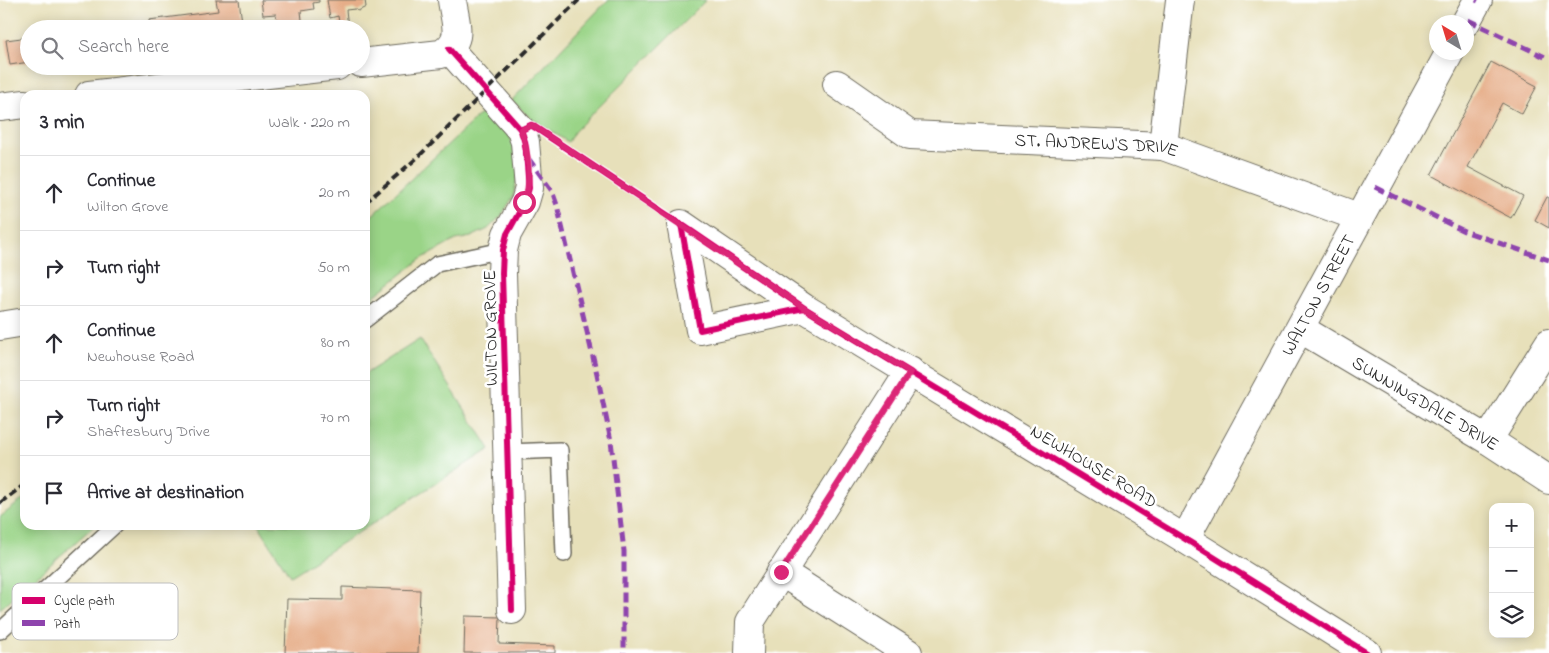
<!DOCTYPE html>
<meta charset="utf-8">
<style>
body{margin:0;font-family:"Indie Flower",sans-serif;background:#f2f2f3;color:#2b2b33}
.controls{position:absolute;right:15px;bottom:15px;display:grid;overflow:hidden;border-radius:10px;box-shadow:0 2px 12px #0003}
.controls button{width:45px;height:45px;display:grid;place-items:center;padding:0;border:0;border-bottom:1px solid #e1e1e2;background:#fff;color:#2b2b33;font:25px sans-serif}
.compass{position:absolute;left:1429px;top:15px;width:45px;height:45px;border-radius:50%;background:#fff;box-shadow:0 2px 12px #0003;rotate:322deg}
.stop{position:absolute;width:15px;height:15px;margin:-11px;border:4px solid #db2777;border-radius:50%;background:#fff}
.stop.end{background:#db2777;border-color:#fff;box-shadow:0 1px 5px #0008}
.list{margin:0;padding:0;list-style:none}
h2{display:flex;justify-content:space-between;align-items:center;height:65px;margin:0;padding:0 20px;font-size:21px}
h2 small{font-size:16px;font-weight:400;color:#7c7c81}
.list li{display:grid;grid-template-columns:32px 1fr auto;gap:15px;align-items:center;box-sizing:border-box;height:75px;padding:0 20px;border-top:1px solid #e1e1e2}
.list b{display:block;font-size:19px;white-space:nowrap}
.list p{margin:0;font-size:16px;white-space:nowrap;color:#7c7c81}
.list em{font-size:16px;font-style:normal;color:#7c7c81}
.icon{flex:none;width:28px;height:28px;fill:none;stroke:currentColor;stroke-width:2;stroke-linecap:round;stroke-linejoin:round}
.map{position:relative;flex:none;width:1549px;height:653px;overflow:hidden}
.search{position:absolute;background:#fff;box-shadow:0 2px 12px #0003;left:20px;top:20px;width:350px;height:55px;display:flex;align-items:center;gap:12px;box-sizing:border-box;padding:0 18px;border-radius:28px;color:#7c7c81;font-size:19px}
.panel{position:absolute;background:#fff;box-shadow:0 2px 12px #0003;left:20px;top:90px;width:350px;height:440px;border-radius:15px}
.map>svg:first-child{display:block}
.green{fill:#9ad487;stroke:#628059}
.building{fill:#e6ad88}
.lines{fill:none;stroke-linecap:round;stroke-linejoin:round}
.lane-casing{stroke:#6d6a5d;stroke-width:18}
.street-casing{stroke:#6d6a5d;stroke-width:30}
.lane{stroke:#fff;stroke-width:15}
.street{stroke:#fff;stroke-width:28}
.rail{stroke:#2b2b2b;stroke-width:4;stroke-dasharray:8 4;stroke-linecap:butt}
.quiet{stroke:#8e44ad;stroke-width:5;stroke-dasharray:10 5;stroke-linecap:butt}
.cycleway-casing{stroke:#fff;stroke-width:9}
.cycleway{stroke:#d6006c;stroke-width:6}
.route{stroke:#db2777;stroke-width:6}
.labels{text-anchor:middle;stroke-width:5;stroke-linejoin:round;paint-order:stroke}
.street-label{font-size:18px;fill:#2b2b2b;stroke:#fff}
.key{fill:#fff;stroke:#bfbfbf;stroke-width:1}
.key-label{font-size:14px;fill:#2b2b2b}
</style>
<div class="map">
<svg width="1549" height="653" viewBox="0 0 1549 653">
<rect width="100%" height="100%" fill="#fff"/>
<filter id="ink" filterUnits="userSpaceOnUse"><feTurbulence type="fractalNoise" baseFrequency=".02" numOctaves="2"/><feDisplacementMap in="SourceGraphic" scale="10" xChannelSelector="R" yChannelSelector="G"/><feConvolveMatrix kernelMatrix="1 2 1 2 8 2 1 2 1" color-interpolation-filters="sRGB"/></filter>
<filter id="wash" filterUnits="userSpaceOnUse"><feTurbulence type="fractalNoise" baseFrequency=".0096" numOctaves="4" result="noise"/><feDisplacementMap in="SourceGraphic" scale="20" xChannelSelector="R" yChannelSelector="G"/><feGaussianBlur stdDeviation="1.12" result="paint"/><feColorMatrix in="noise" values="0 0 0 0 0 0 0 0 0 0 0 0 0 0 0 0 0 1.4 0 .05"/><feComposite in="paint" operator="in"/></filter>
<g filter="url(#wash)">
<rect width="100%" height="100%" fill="#e7e0ba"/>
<path class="green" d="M608 0H706L574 132 568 142 529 117 512 100Z
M487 108 508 131 520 165 513 197 501 216 488 229 471 237 456 240 421 259 365 303V222Z
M420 339 490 449 290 576 258 525H365V374Z
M25 498V525H95L0 609V517Z"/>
<g id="blocks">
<path class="building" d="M216 0H239L243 29H150L149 20 218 11Z
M261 0H319V2L313 3 314 9 301 11 303 29H278L276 14 263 15Z
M327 0H365L366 7 358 11 355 9 346 10 348 27 340 28 338 16 330 18Z
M133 22 134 29H95L94 28Z
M29 37V62L10 65 6 40Z
M1491 62 1537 86 1522 114 1502 103 1468 167 1523 196 1511 218 1431 175Z
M1547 197H1549V228L1535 220Z
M342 587 420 590 418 653H285L287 599 342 600Z
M465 616 500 617 499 644 555 646V653H464Z"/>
</g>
</g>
<g filter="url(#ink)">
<use href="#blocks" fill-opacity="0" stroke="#6d6a5d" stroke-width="1"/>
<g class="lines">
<defs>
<path id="lane" d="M365 320 437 264 503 250
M508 452 560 450 564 554
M0 631 115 525"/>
<g id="street">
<path d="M1466 22 1478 0"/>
<path d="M449 49 521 130 525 142 529 188 525 202 507 234 503 250 502 273 512 610"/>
<path d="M361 63 441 54C465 40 455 24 452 0"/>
<path id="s1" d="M837 84 910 135 1163 146 1359 217"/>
<path d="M89 95 337 66"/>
<path d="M0 107 25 104"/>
<path d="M1163 146 1180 0"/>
<path d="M804 308 700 330 681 224 804 308 1185 539 1367 653"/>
<path d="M0 326 25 322"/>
<path id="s2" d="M1301 329 1488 440 1549 480"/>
<path d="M1488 440 1549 343"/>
<path id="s3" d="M1185 539 1450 52"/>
<path d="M781 572 908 653"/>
<path d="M749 653 750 622 910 371"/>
</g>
</defs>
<use href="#lane" class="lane-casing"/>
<use href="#street" class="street-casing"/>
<use href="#lane" class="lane"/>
<use href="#street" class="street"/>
<path class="rail" d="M365 203 418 157 579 0
M0 503 25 484"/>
<path class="quiet" d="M1476 0 1478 1
M1468 20 1549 59
M528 158 552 191 557 205 597 374 611 441 624 551V653
M1375 187 1464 231 1549 260"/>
<defs>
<path id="cycleway" d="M449 49 521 130 525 142 529 188 525 202 507 234 503 250 502 273 512 610
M521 130 531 125 681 224
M804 308 700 330 681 224 804 308 1185 539 1367 653"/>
</defs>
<use href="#cycleway" class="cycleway-casing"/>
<use href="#cycleway" class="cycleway"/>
</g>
</g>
<g class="lines" filter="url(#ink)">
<path class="route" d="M524 202C532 180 529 153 521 130L532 125 804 308 910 372 781 572"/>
</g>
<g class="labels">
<g class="street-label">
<text dy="6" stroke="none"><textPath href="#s1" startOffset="276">ST. ANDREW'S DRIVE</textPath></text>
<text dy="6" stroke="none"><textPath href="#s3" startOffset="278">WALTON STREET</textPath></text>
<text transform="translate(490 328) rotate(-91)" y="6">WILTON GROVE</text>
<text dy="6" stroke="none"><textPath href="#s2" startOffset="145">SUNNINGDALE DRIVE</textPath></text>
<text transform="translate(1094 466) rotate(31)" y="6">NEWHOUSE ROAD</text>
</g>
</g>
<rect x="12" y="583" width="166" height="57" rx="8" class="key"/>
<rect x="22" y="597" width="23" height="7" fill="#d6006c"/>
<rect x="22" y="620" width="23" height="6" fill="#8e44ad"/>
<g class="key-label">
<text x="54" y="605">Cycle path</text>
<text x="54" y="628">Path</text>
</g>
</svg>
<div class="controls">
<button>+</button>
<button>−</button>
<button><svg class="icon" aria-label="layers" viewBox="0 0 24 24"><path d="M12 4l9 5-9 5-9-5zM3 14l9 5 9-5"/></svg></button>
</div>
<svg class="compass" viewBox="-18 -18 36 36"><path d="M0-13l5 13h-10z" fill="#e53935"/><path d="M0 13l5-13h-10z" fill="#7c7c81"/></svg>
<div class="stop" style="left:524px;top:202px"></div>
<div class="stop end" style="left:781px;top:572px"></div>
<div class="search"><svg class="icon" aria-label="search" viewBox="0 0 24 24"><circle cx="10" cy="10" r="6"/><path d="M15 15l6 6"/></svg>Search here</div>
<section class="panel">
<h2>3 min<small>Walk · 220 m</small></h2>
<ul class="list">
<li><svg class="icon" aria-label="ahead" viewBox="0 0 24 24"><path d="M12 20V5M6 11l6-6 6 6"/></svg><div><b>Continue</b><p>Wilton Grove</p></div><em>20 m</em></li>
<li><svg class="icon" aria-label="right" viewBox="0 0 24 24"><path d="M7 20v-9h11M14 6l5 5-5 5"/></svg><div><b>Turn right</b></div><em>50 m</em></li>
<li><svg class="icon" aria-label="ahead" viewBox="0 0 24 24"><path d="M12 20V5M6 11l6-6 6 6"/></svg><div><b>Continue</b><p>Newhouse Road</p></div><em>80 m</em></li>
<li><svg class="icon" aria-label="right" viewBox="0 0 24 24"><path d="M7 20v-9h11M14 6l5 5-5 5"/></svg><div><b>Turn right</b><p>Shaftesbury Drive</p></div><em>70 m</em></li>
<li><svg class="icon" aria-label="arrive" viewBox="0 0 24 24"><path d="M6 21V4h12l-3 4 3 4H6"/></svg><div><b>Arrive at destination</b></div></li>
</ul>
</section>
</div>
